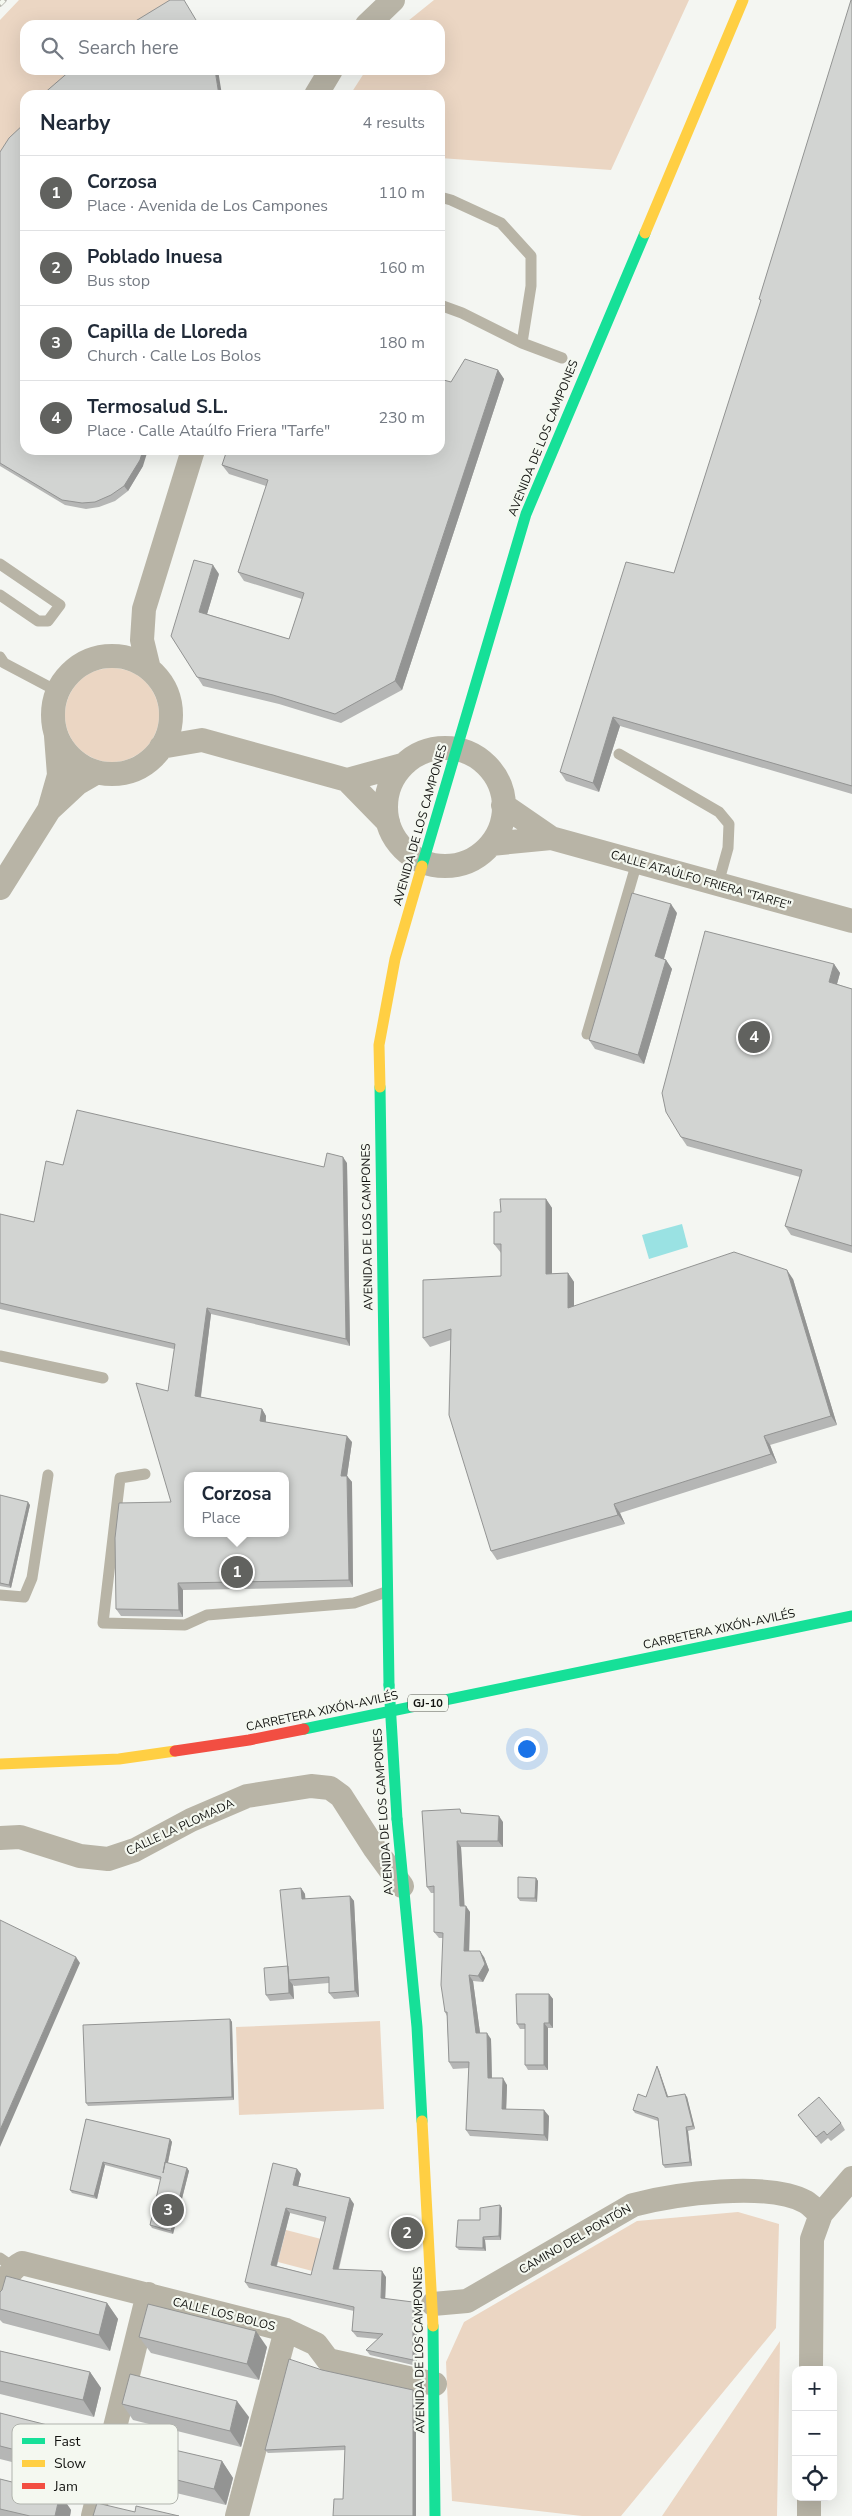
<!DOCTYPE html>
<meta charset="utf-8">
<style>
body{margin:0;font-family:"Nunito Sans",sans-serif;background:#f2f2f3;color:#1f2937}
.controls{position:absolute;right:15px;bottom:15px;display:grid;overflow:hidden;border-radius:10px;box-shadow:0 5px 20px #0002}
.controls button{width:45px;height:45px;display:grid;place-items:center;padding:0;border:0;border-bottom:1px solid #e0e1e3;background:#fff;color:#1f2937;font:25px sans-serif}
.you{position:absolute;left:526px;top:1748px;width:18px;height:18px;margin:-12px;border:4px solid #fff;border-radius:50%;background:#1a73e8;box-shadow:0 0 0 8px #1a73e833}
.badge{display:grid;place-items:center;width:32px;height:32px;border-radius:50%;background:#61625f;color:#fff;font-size:16px;font-weight:700}
.pin{position:absolute;translate:-50% -50%;border:2px solid #fff;box-shadow:0 1px 5px #0006}
.popup{position:absolute;left:184px;top:1472px;width:105px;height:65px;box-sizing:border-box;display:grid;place-content:center;border-radius:10px;background:#fff;filter:drop-shadow(0 1px 4px #0005);font-size:16px;white-space:nowrap;color:#747a83}
.popup b{font-size:19px;color:#1f2937}
.popup::after{content:'';position:absolute;left:50%;top:100%;margin-left:-10px;border:10px solid transparent;border-top-color:#fff}
.list{margin:0;padding:0;list-style:none}
h2{display:flex;justify-content:space-between;align-items:center;height:65px;margin:0;padding:0 20px;font-size:21px}
h2 small{font-size:16px;font-weight:400;color:#747a83}
.list li{display:grid;grid-template-columns:32px 1fr auto;gap:15px;align-items:center;box-sizing:border-box;height:75px;padding:0 20px;border-top:1px solid #e0e1e3}
.list b{display:block;font-size:19px;white-space:nowrap}
.list p{margin:0;font-size:16px;white-space:nowrap;color:#747a83}
.list em{font-size:16px;font-style:normal;color:#747a83}
.icon{flex:none;width:28px;height:28px;fill:none;stroke:currentColor;stroke-width:2;stroke-linecap:round;stroke-linejoin:round}
.map{position:relative;flex:none;width:852px;height:2516px;overflow:hidden}
.search{position:absolute;background:#fff;box-shadow:0 5px 20px #0002;left:20px;top:20px;width:425px;height:55px;display:flex;align-items:center;gap:12px;box-sizing:border-box;padding:0 18px;border-radius:15px;color:#747a83;font-size:19px}
.panel{position:absolute;background:#fff;box-shadow:0 5px 20px #0002;left:20px;top:90px;width:425px;height:365px;border-radius:15px}
.map>svg:first-child{display:block}
.green{fill:#ebd6c3}
.water{fill:#9ae2e3}
.lines{fill:none;stroke-linecap:round;stroke-linejoin:round}
.lane{stroke:#b8b4a6;stroke-width:11}
.street{stroke:#b8b4a6;stroke-width:24}
.fast{stroke:#16e098;stroke-width:11}
.slow{stroke:#ffcf43;stroke-width:11}
.jam{stroke:#f24e42;stroke-width:11}
.rail-casing{stroke:#b8b8b1;stroke-width:5.5}
.rail{stroke:#f4f8f0;stroke-width:4;stroke-dasharray:11;stroke-linecap:butt}
.fast-bridge{stroke:#16e098;stroke-width:11}
.wall{fill:#b5b6b5;fill-rule:evenodd}
.shaded-wall{fill:#939493}
.building{fill:#d2d4d2;stroke:#939493;fill-rule:evenodd}
.labels{text-anchor:middle;stroke-width:4.5;stroke-linejoin:round;paint-order:stroke}
.shield{fill:#f4f8f0;stroke:#565853;stroke-width:1}
.shield-label{font-size:11px;font-weight:bold;fill:#121310}
.street-label{font-size:12px;fill:#121310;stroke:#f4f8f0}
.key{fill:#f4f8f0;stroke:#b0b3ad;stroke-width:1}
.key-label{font-size:14px;fill:#121310}
</style>
<div class="map">
<svg width="852" height="2516" viewBox="0 0 852 2516">
<rect width="100%" height="100%" fill="#f4f6f2"/>
<path class="green" d="M19 0H183L142 25H25V70H81L52 95H25V122L0 164V20Z
M434 0H689L611 170 440 158V95H350L366 70H440V25H403Z
M65 715a47 47 0 1 1 94 0a47 47 0 1 1-94 0Z
M380 2021 384 2109 239 2115 236 2027Z
M738 2212 779 2224 776 2328 621 2516H582L452 2501 446 2362 464 2322 637 2221Z
M286 2230 329 2241 320 2273 278 2262Z
M780 2341 777 2516H662Z"/>
<path class="water" d="M682 1224 688 1247 649 1259 642 1235Z"/>
<g class="lines">
<path class="lane" d="M440 197 451 200 501 223 531 256V286L522 343
M440 305 462 313 522 343 562 358
M0 564 60 605 48 621H38L0 595
M0 657 4 663 57 691
M619 754 719 812 729 824 728 848 718 884
M587 1034 637 862
M0 1356 103 1378
M145 1474 120 1478 103 1623 185 1625 207 1615 354 1603 386 1592
M0 1595 24 1597 32 1578 48 1475
M0 2258 13 2267"/>
<path class="street" d="M367 25 393 0
M316 95 331 70
M53 715a59 59 0 1 1 118 0a59 59 0 1 1-118 0Z
M149 669 142 640 144 609 193 450
M161 747 202 740 347 780 402 765
M386 807a59 59 0 1 1 118 0a59 59 0 1 1-118 0Z
M347 780 388 822
M503 805 551 838 852 921
M49 810 59 775 56 736
M491 844 551 838
M0 888 49 810 78 783 97 772
M0 1838 20 1837 80 1856 108 1859 135 1850 191 1820 247 1796 311 1786 330 1788 341 1796 375 1849 402 1886
M0 2302C5 2285 6 2271 22 2263L286 2330 316 2344 328 2360 435 2384
M433 2304 467 2301 633 2205C674 2194 768 2181 806 2202 811 2205 816 2211 821 2214L852 2178
M811 2370 812 2239 821 2214
M93 2516 148 2294
M237 2516 286 2330
M809 2516V2497"/>
<path class="fast" d="M422 866 526 514 645 233
M380 1087 389 1685
M304 1729 852 1616
M397 1819 417 2027 422 2121
M433 2326 435 2516"/>
<path class="slow" d="M645 233 743 0
M380 1087 379 1045 395 959 422 866
M0 1764 119 1759 175 1751
M422 2121 433 2326"/>
<path class="jam" d="M175 1751 249 1740 304 1729"/>
<defs>
<path id="rail" d="M0 4 4 0"/>
</defs>
<use href="#rail" class="rail-casing"/>
<use href="#rail" class="rail"/>
<path class="fast-bridge" d="M389 1685 397 1819"/>
</g>
<path class="wall" d="M852 0V794L620 726 599 792 566 781 560 772 674 573 761 301 759 299Z
M0 152 143 466 128 491 115 501 99 507 86 509 65 505 0 466Z
M498 370 504 379 402 690 341 723 279 704 203 686 171 636 219 574 207 614 289 639 302 599 244 581 238 572 266 486 229 474 222 465 451 382Z
M677 913 664 959 666 960 672 969 644 1064 595 1049 589 1040Z
M834 964 840 973 837 984 852 989V1253L791 1235 785 1226 800 1177 687 1146 681 1137Z
M347 1163 350 1346 211 1314 201 1397 262 1409 266 1416V1422L352 1442 347 1476 352 1482 353 1587 183 1590V1617L121 1616 116 1609 171 1502 174 1349 0 1309V1214L34 1222 63 1165 324 1167Z
M546 1199 552 1208V1274L568 1273 574 1282V1306L793 1279 837 1425 770 1445 777 1463 620 1513 625 1524 497 1560 491 1551 451 1340 430 1347 423 1338 501 1276V1253L494 1244 501 1212Z
M0 1495 30 1505 11 1588 0 1586Z
M463 1813 503 1822V1847H461L464 1906 470 1912 469 1951 484 1957 489 1970 483 1982 473 1981 480 2033 491 2039 492 2078 507 2085 506 2109 549 2116 548 2141 470 2136 466 2130 469 2068 453 2069 449 2062 447 2016 445 2012 443 1938H439L434 1932V1893H431L427 1887Z
M536 1878 538 1881 537 1902 520 1901 518 1898Z
M301 1888 305 1894V1899L350 1896 354 1901 359 1997 334 1999 329 1993V1983L294 1986 293 1985 294 1999 270 2001 266 1995 288 1967Z
M549 1994 553 1999V2028H548V2070H528L525 2065V2029H520L517 2024Z
M230 2019 232 2022 234 2100 88 2106 86 2103Z
M659 2070 668 2096 687 2097 695 2129 688 2131 692 2166 665 2168 663 2165 658 2121 635 2113 633 2110 646 2097Z
M798 2115 841 2123 845 2130 831 2141 828 2138 821 2144Z
M86 2119 170 2139 172 2142 168 2163 187 2168 189 2171 173 2234 152 2228 150 2225 161 2180 105 2165 97 2199 72 2193 70 2190Z
M297 2169 301 2174 298 2186 354 2204 339 2269 386 2277 385 2299 417 2307V2366L370 2355 366 2350 378 2339 357 2337 352 2331 354 2311 249 2288 245 2282ZM290 2213 325 2222 311 2275 277 2266Z
M500 2205 502 2208 501 2240H485L486 2251 459 2250 456 2247 480 2220Z
M0 2292 107 2303 118 2319 110 2351 3 2323 0 2320Z
M139 2337 267 2347 259 2380 151 2353Z
M0 2351 90 2372 101 2388 94 2417 0 2394Z
M322 2370 413 2390 416 2394 343 2499 345 2450 268 2453 265 2450Z
M122 2404 249 2417 241 2447 133 2420Z
M0 2413 75 2432 87 2448 79 2479 0 2459Z
M222 2461 233 2478 226 2505 118 2479 107 2463Z
M0 2479 60 2494 71 2510 70 2516H0Z"/>
<path class="shaded-wall" d="M215 70H218L222 95H219Z
M498 370 504 379 402 690 395 681Z
M143 450H148L143 466 128 491 124 486Z
M213 565 219 574 205 621 199 612Z
M613 717 620 726 599 792 593 783Z
M671 904 677 913 662 965 655 956Z
M666 960 672 969 644 1064 638 1055Z
M834 964 840 973 835 991 829 982Z
M343 1157 347 1163 350 1346 346 1339Z
M546 1199 552 1208V1283L546 1274Z
M787 1270 793 1279 837 1425 831 1416Z
M568 1273 574 1282V1317L568 1308Z
M207 1308 211 1314 200 1402 195 1396Z
M262 1409 266 1416 265 1428 260 1421Z
M347 1436 352 1442 346 1483 341 1476Z
M764 1436 770 1445 777 1463 771 1454Z
M347 1476 352 1482 353 1587 349 1580Z
M28 1502 30 1505 11 1588 9 1585Z
M614 1504 620 1513 625 1524 618 1515Z
M178 1583 183 1590V1617L179 1610Z
M499 1816 503 1822V1847L498 1841Z
M457 1841 461 1847 465 1912 460 1906Z
M536 1878 538 1881 537 1902 535 1898Z
M301 1888 305 1894 306 1905 302 1899Z
M350 1896 354 1901 359 1997 355 1991Z
M466 1906 470 1912 469 1957 464 1951Z
M480 1951 484 1957 489 1970 483 1982 478 1976Z
M76 1957 80 1963 0 2147V2130Z
M288 1966 289 1980 293 1985 294 1999 289 1993Z
M469 1975 473 1981 481 2040 476 2033Z
M549 1994 553 1999V2028L549 2023Z
M230 2019 232 2022 234 2100 232 2097Z
M544 2023 548 2028V2070L544 2065Z
M487 2033 491 2039 492 2084 488 2078Z
M657 2066 659 2070 669 2100 667 2097Z
M503 2078 507 2085 506 2115 502 2109Z
M685 2094 687 2097 695 2129 693 2126Z
M544 2110 549 2116 548 2141 544 2135Z
M686 2127 688 2131 692 2166 690 2162Z
M170 2139 172 2142 165 2176 163 2173Z
M103 2162 105 2165 97 2199 94 2196Z
M187 2168 189 2171 173 2234 171 2231Z
M297 2169 301 2174 297 2191 293 2185Z
M350 2198 354 2204 337 2274 333 2269Z
M500 2205 502 2208 501 2240 499 2236Z
M286 2208 290 2213 275 2271 271 2265Z
M483 2237 485 2240 486 2251 483 2248Z
M382 2271 386 2277 385 2304 381 2298Z
M413 2302 417 2307V2366L413 2360Z
M107 2303 118 2319 110 2351 99 2335Z
M256 2331 267 2347 259 2380 247 2364Z
M90 2372 101 2388 94 2417 83 2400Z
M413 2390 416 2394V2516H413Z
M237 2401 249 2417 241 2447 230 2431Z
M75 2432 87 2448 79 2479 67 2463Z
M222 2461 233 2478 226 2505 214 2489Z
M60 2494 71 2510 70 2516H55Z"/>
<path class="building" d="M170 0H184L199 25H129Z
M851 0H852V786L613 717 593 783 560 772 626 562 674 573 761 300 759 299Z
M71 70H215L219 95H42Z
M25 113V120L21 118Z
M25 123V450H143L140 460 124 486 111 495 95 502 82 503 62 500 0 463V152L9 138Z
M465 359 498 370 395 681 335 714 273 695 197 677 171 636 194 560 213 565 199 612 289 639 304 593 238 572 268 480 222 465 227 450H440V379L451 382Z
M632 893 671 904 655 956 666 960 638 1055 589 1040Z
M705 931 834 964 829 982 852 989V1246L785 1226 802 1170 681 1137 666 1112 662 1093Z
M77 1110 324 1167 327 1153 343 1157 346 1339 207 1308 195 1396 262 1409 260 1421 347 1436 341 1476H347L349 1580 178 1583 179 1610 116 1609 115 1538 119 1503 171 1502 136 1383 168 1391 175 1344 0 1303V1214L34 1222 46 1161 63 1165ZM188 1476H286V1533H188Z
M500 1199H546V1274L568 1273V1308L734 1252 787 1270 831 1416 764 1436 771 1454 614 1504 618 1515 491 1551 449 1415 451 1329 423 1338V1280L501 1276V1244H494V1212H501Z
M0 1495 28 1502 9 1585 0 1583Z
M460 1809 461 1813 499 1816 498 1841H457L460 1906H466L464 1951H480L485 1964 478 1976 469 1975 476 2033H487L488 2078H503L502 2109 544 2110V2135L466 2130 469 2062H449L447 2012H445L441 1985 443 1933 434 1932V1886L427 1887 422 1811Z
M518 1877 536 1878 535 1898H518Z
M301 1888 302 1899 350 1896 355 1991 329 1993V1977L289 1980 280 1890Z
M0 1920 76 1957 0 2130Z
M288 1966 289 1993 266 1995 264 1968Z
M516 1994H549V2023H544V2065H525V2024H517Z
M230 2019 232 2097 86 2103 83 2025Z
M657 2066 667 2097 685 2094 693 2126 686 2127 690 2162 663 2165 658 2118 633 2110 638 2094 646 2097Z
M819 2097 841 2123 827 2135 824 2131 816 2137 798 2115Z
M86 2119 170 2139 163 2173 165 2162 187 2168 171 2231 150 2225 161 2177 103 2162 94 2196 70 2190Z
M273 2163 297 2169 293 2185 350 2198 333 2269 382 2271 381 2298 413 2302V2360L366 2350 383 2334 352 2331 354 2307 245 2282ZM286 2208 326 2217 311 2275 271 2265Z
M500 2205 499 2236 483 2237V2248L456 2247 458 2220H480V2208Z
M6 2276 107 2303 99 2335 0 2309V2292L2 2290Z
M148 2304 256 2331 247 2364 139 2337Z
M0 2351 90 2372 83 2400 0 2381Z
M289 2359 322 2370 413 2390V2516H333L334 2499H343L345 2446 265 2450Z
M130 2374 237 2401 230 2431 122 2404Z
M0 2413 75 2432 67 2463 0 2446Z
M114 2436 222 2461 214 2489 107 2463Z
M0 2479 60 2494 55 2516H30L0 2509Z
M97 2503 135 2512 136 2506 179 2516H93Z"/>
<g class="labels">
<rect class="shield" x="408" y="1694.5" width="40" height="17" rx="4"/>
<g class="shield-label">
<text x="428" y="1707">GJ-10</text>
</g>
<g class="street-label">
<text transform="translate(543 438) rotate(-68)" y="4">AVENIDA DE LOS CAMPONES</text>
<text transform="translate(420 825) rotate(-74)" y="4">AVENIDA DE LOS CAMPONES</text>
<text transform="translate(701 880) rotate(16)" y="4">CALLE ATAÚLFO FRIERA "TARFE"</text>
<text transform="translate(367 1227) rotate(-91)" y="4">AVENIDA DE LOS CAMPONES</text>
<text transform="translate(719 1629) rotate(-12)" y="4">CARRETERA XIXÓN-AVILÉS</text>
<text transform="translate(322 1711) rotate(-12)" y="4">CARRETERA XIXÓN-AVILÉS</text>
<text transform="translate(383 1812) rotate(-94)" y="4">AVENIDA DE LOS CAMPONES</text>
<text transform="translate(180 1827) rotate(-25)" y="4">CALLE LA PLOMADA</text>
<text transform="translate(575 2239) rotate(-30)" y="4">CAMINO DEL PONTÓN</text>
<text transform="translate(224 2314) rotate(14)" y="4">CALLE LOS BOLOS</text>
<text transform="translate(419 2350) rotate(-91)" y="4">AVENIDA DE LOS CAMPONES</text>
</g>
</g>
<rect x="12" y="2424" width="166" height="80" rx="8" class="key"/>
<rect x="22" y="2438" width="23" height="6" fill="#16e098"/>
<rect x="22" y="2460" width="23" height="7" fill="#ffcf43"/>
<rect x="22" y="2483" width="23" height="6" fill="#f24e42"/>
<g class="key-label">
<text x="54" y="2446">Fast</text>
<text x="54" y="2468">Slow</text>
<text x="54" y="2491">Jam</text>
</g>
</svg>
<div class="controls">
<button>+</button>
<button>−</button>
<button><svg class="icon" aria-label="locate" viewBox="0 0 24 24"><circle cx="12" cy="12" r="6"/><path d="M12 2v4M12 18v4M2 12h4M18 12h4"/></svg></button>
</div>
<div class="you"></div>
<div class="pin badge" style="left:237px;top:1572px">1</div>
<div class="popup"><b>Corzosa</b>Place</div>
<div class="pin badge" style="left:407px;top:2233px">2</div>
<div class="pin badge" style="left:168px;top:2210px">3</div>
<div class="pin badge" style="left:754px;top:1037px">4</div>
<div class="search"><svg class="icon" aria-label="search" viewBox="0 0 24 24"><circle cx="10" cy="10" r="6"/><path d="M15 15l6 6"/></svg>Search here</div>
<section class="panel">
<h2>Nearby<small>4 results</small></h2>
<ul class="list">
<li><span class="badge">1</span><div><b>Corzosa</b><p>Place · Avenida de Los Campones</p></div><em>110 m</em></li>
<li><span class="badge">2</span><div><b>Poblado Inuesa</b><p>Bus stop</p></div><em>160 m</em></li>
<li><span class="badge">3</span><div><b>Capilla de Lloreda</b><p>Church · Calle Los Bolos</p></div><em>180 m</em></li>
<li><span class="badge">4</span><div><b>Termosalud S.L.</b><p>Place · Calle Ataúlfo Friera &quot;Tarfe&quot;</p></div><em>230 m</em></li>
</ul>
</section>
</div>
